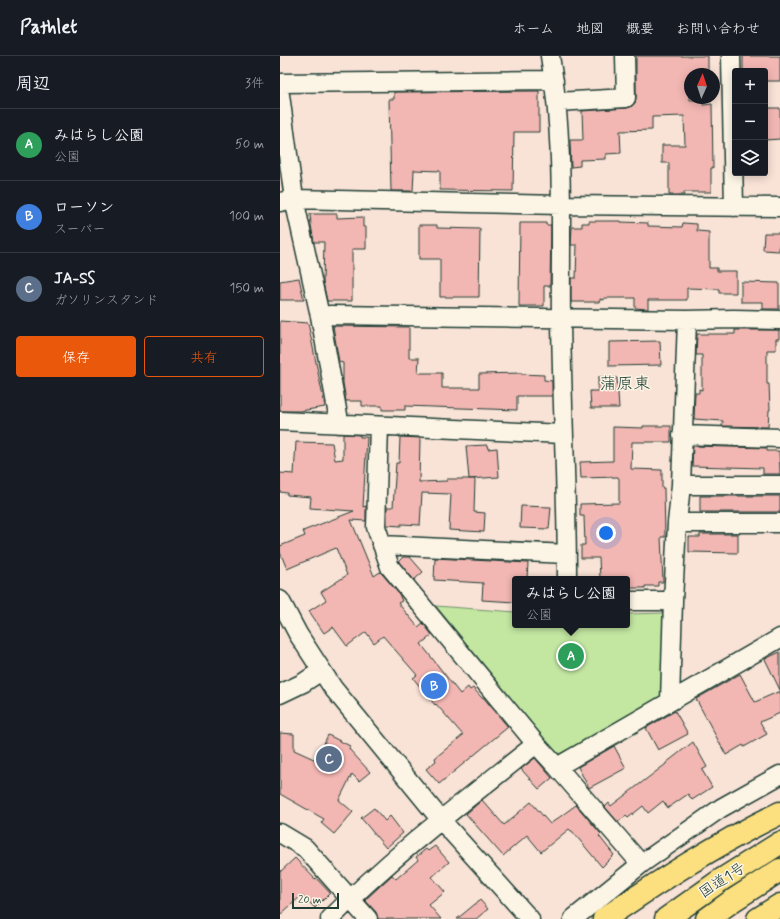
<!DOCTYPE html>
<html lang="ja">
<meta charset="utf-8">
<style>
body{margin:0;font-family:Mynerve,"Klee One",sans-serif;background:#20242c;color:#f1f3f6}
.controls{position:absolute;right:12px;top:12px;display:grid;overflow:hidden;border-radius:4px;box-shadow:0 2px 10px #0003}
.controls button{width:36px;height:36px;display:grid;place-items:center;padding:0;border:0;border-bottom:1px solid #363941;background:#171b24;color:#f1f3f6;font:20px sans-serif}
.compass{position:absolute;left:404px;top:12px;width:36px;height:36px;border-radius:50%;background:#171b24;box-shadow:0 2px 10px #0003;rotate:3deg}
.scale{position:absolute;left:12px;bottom:10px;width:47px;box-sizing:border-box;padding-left:4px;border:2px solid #1f3d34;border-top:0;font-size:11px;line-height:14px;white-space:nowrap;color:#1f3d34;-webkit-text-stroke:3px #fcf5e5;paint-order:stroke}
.you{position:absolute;left:326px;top:477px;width:14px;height:14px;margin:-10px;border:3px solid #fff;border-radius:50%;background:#1a73e8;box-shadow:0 0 0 6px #1a73e833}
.badge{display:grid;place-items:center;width:26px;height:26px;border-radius:50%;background:#ea580c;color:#fff;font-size:13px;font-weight:700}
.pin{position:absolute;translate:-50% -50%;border:2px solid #fff;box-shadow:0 1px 4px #0006}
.popup{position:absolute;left:232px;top:520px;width:118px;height:52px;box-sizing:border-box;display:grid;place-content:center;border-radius:4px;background:#171b24;filter:drop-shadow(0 1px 3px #0005);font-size:13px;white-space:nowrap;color:#9ea1a6}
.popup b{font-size:15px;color:#f1f3f6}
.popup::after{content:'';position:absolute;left:50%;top:100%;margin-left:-8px;border:8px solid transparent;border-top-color:#171b24}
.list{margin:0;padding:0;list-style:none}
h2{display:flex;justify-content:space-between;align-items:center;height:52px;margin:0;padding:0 16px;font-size:17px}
h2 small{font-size:13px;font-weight:400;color:#9ea1a6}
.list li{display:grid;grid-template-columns:26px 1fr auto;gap:12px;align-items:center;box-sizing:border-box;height:72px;padding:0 16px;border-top:1px solid #363941}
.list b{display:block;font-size:15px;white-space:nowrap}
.list p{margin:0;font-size:13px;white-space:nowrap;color:#9ea1a6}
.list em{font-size:13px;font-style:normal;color:#9ea1a6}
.actions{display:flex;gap:8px;padding:12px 16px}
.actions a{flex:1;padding:9px 0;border:1px solid #ea580c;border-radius:4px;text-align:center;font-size:14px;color:#ea580c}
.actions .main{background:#ea580c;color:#fff}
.icon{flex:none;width:22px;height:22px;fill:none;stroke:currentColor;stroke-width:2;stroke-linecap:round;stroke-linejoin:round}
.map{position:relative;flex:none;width:500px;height:863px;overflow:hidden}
header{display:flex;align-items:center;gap:24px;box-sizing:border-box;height:56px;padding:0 20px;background:#171b24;border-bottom:1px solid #363941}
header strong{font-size:19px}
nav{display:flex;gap:22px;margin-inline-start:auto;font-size:14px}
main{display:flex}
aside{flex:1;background:#171b24}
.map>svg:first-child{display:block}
.green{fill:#c3e7a1;stroke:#71926a}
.building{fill:#f3b7b3;stroke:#1f3d34}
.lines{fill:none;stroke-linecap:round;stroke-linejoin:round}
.minor-casing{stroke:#1f3d34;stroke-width:21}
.highway-casing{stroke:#1f3d34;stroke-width:25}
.minor{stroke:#fcf5e5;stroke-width:18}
.highway{stroke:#fce080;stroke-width:22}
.labels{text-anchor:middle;stroke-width:3;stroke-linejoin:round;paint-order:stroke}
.street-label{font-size:15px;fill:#1f3d34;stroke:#fcf5e5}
.quarter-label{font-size:17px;fill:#1f3d34;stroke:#fcf5e5}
</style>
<header>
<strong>Pathlet</strong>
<nav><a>ホーム</a><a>地図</a><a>概要</a><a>お問い合わせ</a></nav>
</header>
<main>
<aside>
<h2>周辺<small>3件</small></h2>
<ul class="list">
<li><span class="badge" style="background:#2e9e5b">A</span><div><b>みはらし公園</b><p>公園</p></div><em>50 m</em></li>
<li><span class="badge" style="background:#3f7fe0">B</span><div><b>ローソン</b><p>スーパー</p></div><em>100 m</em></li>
<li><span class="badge" style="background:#5c6f8a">C</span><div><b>JA-SS</b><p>ガソリンスタンド</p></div><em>150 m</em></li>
</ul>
<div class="actions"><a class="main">保存</a><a>共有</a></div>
</aside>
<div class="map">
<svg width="500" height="863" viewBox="0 0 500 863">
<rect width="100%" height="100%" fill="#f9e2d6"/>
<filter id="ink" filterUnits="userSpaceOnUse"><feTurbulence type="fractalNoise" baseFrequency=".025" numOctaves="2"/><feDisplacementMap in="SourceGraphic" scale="8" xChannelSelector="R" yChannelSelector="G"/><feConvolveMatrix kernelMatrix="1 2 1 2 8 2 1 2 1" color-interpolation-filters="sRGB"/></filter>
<g filter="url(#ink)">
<path class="green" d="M156 550 235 556V569H347V558L387 557 385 641 277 699Z"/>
<path class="building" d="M356 0H428V18H410V44H423V49L432 48 433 112H431V136H404V139H389V107H382V89H405L404 60 372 61V74L340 75 341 97 326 98V103L300 104V110L291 111 290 84H303L302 55 347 52 351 51 355 47 356 42Z
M463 0H500V25H485V15H463Z
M259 35V76H234L233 135 160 134V115L134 114 133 135H111L109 43H114V36Z
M485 52H500V83L485 84Z
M30 158H57V162L83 161V171H86V193H72V245H47L43 226 44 186H34L31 169Z
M309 165H341V166L368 167V170L402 171 403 167 417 168V175L429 176V212H437V215H456V237H439V233L407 232V244H368V253L355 252V242H324V244L320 243V246H291V222H296L297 189H291L292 171H302V167H309Z
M240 167H266V169H271L270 230H264V250H239Z
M139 169H157V172L200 173 199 241H160V203H139Z
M484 177H500L499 195 483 194Z
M19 222 24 244H0V225Z
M461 226 499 227V253H483V246H461Z
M0 265 28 267 45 351 20 355H0Z
M53 270 129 271V302H139L138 317H162V332H199V318L242 317 241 318 264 319V324L272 325V340H237V354L125 350V354H102V350H82V345H66L63 327V307L59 306Z
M455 274H499V283H496V294H487V328H489L490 354H489L488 371 442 370 443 365 414 363 415 337H419V333L422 334V299H416L417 278H455Z
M380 285 381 309 329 310V286Z
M318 321 337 322 339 352H311L310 335H318Z
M363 370H391V386H352L351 413 382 414V432H384L385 481H381L383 526H378V530H365V532H348V523H320L319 502H301V489H305L304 460H300V448L339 447V423L338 421 301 422 300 406 333 405V371L363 372Z
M63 378 80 379V381H87L83 451 86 450V465L71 464 94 520 100 516 103 519 119 538 122 545 118 547 138 571 143 567 152 579 141 588 180 638 188 631 190 634 193 632 202 642 203 641 228 671 159 728 146 713 156 705 155 702 183 679 156 648 155 649 133 622 137 619 103 580 94 587 86 576 67 590 53 571 44 577 29 555 46 544 41 536 67 519 56 492 7 513 0 496V490L25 480 23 475 74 455 30 452 31 441 7 439V437L0 436V417L14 418 16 386 52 387 55 404 63 403Z
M120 381 140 382 139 426 167 425V423H195L194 456 205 457 204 476 169 474 171 438 142 437 140 469 121 468V470L107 469V451H113L116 407H119Z
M207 389 208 393 217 392 219 421 189 423 186 390Z
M413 390 487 392V395H499L500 418H483V412L412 410Z
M420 440H500V456H420Z
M241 450 271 451 269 473 240 472Z
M420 478H458V497L409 496V481H420Z
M123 501H130L143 516 134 524 119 506V505Z
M155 502 248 507 247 523H235V546L202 544 203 527 154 524Z
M500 596V634L485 603Z
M460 618 475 646 500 635V657L480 666 487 678 464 691 463 689 446 699 416 643Z
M395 655 408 678 378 694 366 672Z
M0 677 14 678V694L36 704 48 679 70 690 69 693 90 716 79 725 72 718 59 744 73 756 54 778 41 767 44 763 0 738Z
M413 686 427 711 422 714 432 731 412 744 408 738 388 752 383 745 368 757 363 750 348 762 346 760 338 766 325 751 329 747 331 750 386 708V707Z
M334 690 346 712 309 732 298 711Z
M255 702 272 722 259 733 241 713Z
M202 744 224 769 251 746 270 768 296 749 321 778 319 780 334 799 322 811 292 775H291L289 773 261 796 247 779 223 800 186 758Z
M94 752 105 765 110 760 123 777 106 792 81 762Z
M155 790 169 806 152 821 165 836 149 849 161 863H98L96 856 85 844 112 819 116 823 138 804 136 801 146 793 148 795Z
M15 802 35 823 36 822 50 837 35 852 22 839 0 859V816Z
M200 844 208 853 196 863H177Z"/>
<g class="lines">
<defs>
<path id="minor" d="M270 0C285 86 280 175 281 263 282 350 287 436 287 523
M451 0 454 151
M0 27 274 24
M0 39 14 143 40 260 58 359V368
M277 46 346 42 345 0
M0 146 14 143 281 149 500 151
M40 260 51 259 407 264 454 263 500 264
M0 365 283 378
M99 370 96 471 110 511 256 688 277 711 361 808
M402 379 500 382
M401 429H500
M397 467H500
M102 489 287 498
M0 544 18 578 53 632 161 764 250 863
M347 545H393
M0 638 23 627 41 615
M390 645 393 545 397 467 401 429 407 264
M277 711 500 582
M0 777 25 792 88 863
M50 863C113 799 186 744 256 688
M293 863 361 808 441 752 500 719"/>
<path id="highway" d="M324 863C381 824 438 787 500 757
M386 863 441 824 500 787
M427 863 452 845 500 814
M478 863 500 849"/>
</defs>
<use href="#minor" class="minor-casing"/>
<use href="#highway" class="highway-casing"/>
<use href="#minor" class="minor"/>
<use href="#highway" class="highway"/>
</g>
</g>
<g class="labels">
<g class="street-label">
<text transform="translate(442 824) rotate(-33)" y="5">国道1号</text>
</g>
<g class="quarter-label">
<text x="345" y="333">蒲原東</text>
</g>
</g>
</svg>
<div class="controls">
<button>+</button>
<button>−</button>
<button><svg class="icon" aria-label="layers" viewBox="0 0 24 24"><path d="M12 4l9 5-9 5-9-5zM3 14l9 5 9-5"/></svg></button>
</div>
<svg class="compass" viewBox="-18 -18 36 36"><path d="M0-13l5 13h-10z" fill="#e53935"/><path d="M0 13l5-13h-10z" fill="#9ea1a6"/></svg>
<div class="scale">20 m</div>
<div class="you"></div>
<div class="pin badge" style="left:291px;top:600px;background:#2e9e5b">A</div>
<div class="popup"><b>みはらし公園</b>公園</div>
<div class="pin badge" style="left:154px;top:630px;background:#3f7fe0">B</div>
<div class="pin badge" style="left:49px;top:703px;background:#5c6f8a">C</div>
</div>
</main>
